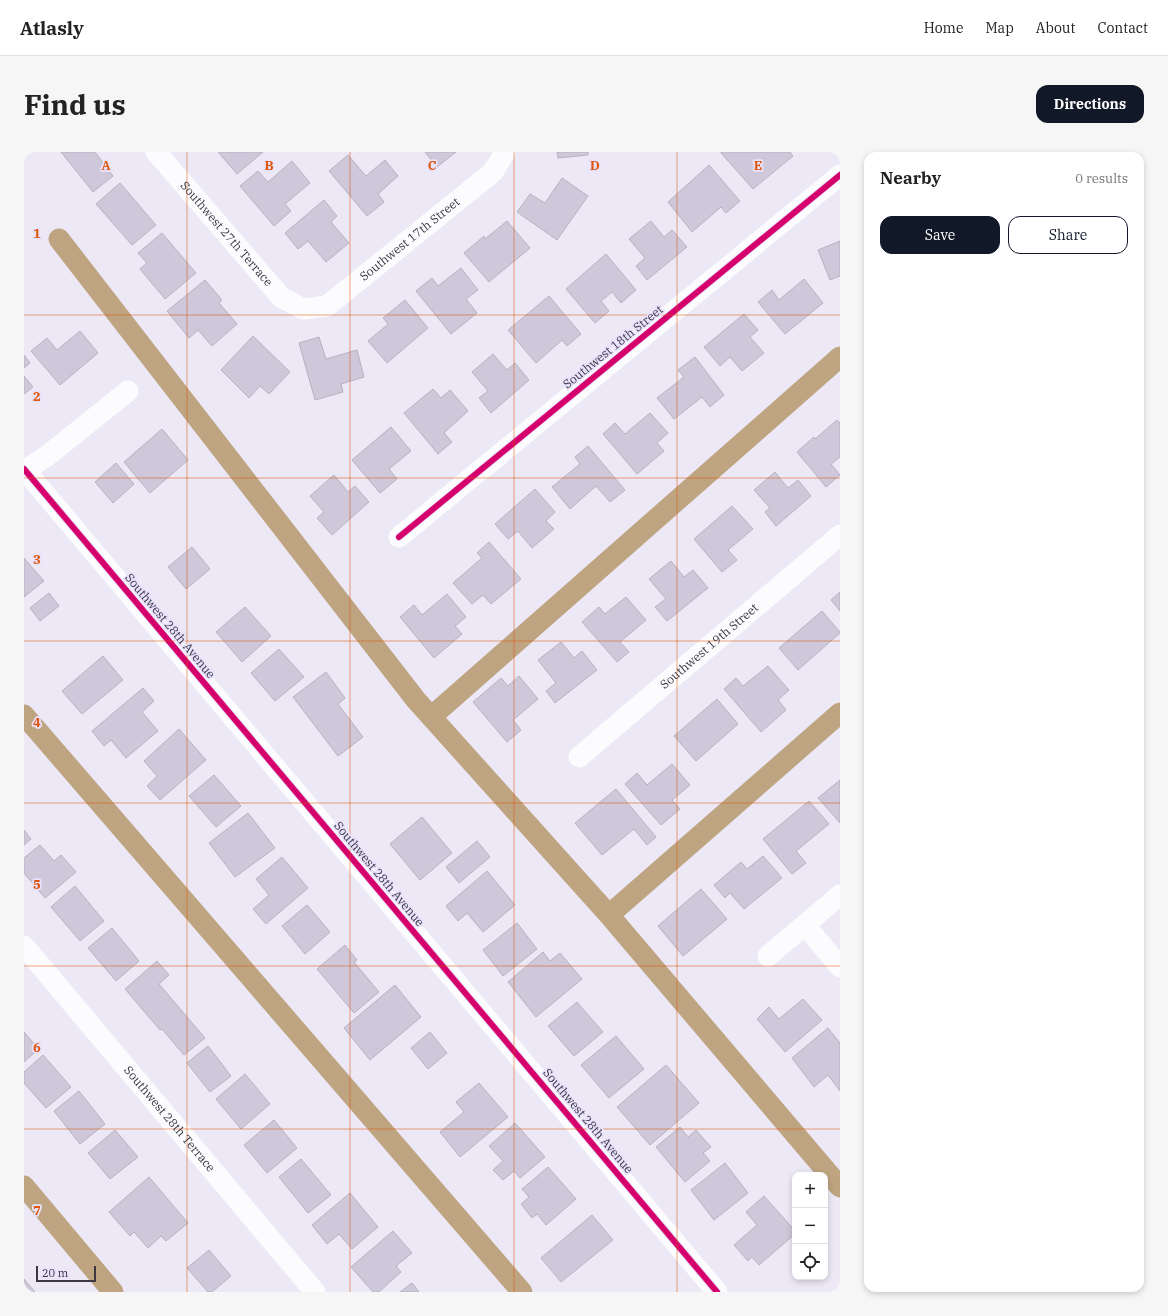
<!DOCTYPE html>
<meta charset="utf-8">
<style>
body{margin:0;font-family:"IBM Plex Serif",serif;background:#f6f6f6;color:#222}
.controls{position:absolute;right:12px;bottom:12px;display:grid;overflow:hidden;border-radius:8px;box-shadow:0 2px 6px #0003}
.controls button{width:36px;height:36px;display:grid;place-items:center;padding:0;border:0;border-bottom:1px solid #e0e0e0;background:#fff;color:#222;font:20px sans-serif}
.scale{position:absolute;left:12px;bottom:10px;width:60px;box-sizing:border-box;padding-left:4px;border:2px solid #3b3844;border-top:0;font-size:11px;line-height:14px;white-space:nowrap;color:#3b3844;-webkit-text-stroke:3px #e9e2fc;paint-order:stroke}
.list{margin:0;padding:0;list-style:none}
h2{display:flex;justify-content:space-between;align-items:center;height:52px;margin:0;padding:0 16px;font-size:17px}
h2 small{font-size:13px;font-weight:400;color:#767676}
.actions{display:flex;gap:8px;padding:12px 16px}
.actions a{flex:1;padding:9px 0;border:1px solid #111827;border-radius:12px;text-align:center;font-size:14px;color:#111827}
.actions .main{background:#111827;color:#fff}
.icon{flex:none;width:22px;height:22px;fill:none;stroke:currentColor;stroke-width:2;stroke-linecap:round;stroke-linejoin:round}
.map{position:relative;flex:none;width:816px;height:1140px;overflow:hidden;border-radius:12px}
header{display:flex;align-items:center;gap:24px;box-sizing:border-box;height:56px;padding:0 20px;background:#fff;border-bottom:1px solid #e0e0e0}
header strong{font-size:19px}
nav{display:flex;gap:22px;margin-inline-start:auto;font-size:14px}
.intro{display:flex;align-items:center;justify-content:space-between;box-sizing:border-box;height:96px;padding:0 24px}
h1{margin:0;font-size:28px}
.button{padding:10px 18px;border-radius:12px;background:#111827;color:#fff;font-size:14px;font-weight:700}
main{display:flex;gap:24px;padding:0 24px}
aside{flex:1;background:#fff;border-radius:12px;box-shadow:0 2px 6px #0003}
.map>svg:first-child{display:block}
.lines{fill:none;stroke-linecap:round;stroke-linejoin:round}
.canal{stroke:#bea480;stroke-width:21}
.building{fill:#cec8da;stroke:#b6b3bf}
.minor{stroke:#fcfcfe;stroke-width:21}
.cycleway-casing{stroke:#e9e2fc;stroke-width:8}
.cycleway{stroke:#d6006c;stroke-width:6}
.grid{fill:none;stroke:#df570f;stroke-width:1;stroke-opacity:0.55}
.labels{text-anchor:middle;stroke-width:3.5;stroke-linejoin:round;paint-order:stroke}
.street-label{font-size:12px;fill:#3b3844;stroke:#e9e2fc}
.grid-label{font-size:13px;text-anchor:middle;font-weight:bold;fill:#df570f;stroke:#e9e2fc;stroke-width:3.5;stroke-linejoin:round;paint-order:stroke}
</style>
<header>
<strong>Atlasly</strong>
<nav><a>Home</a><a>Map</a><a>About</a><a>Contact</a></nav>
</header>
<div class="intro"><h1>Find us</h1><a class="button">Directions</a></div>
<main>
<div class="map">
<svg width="816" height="1140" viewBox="0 0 816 1140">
<rect width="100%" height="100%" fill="#ece8f6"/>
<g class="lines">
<path class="canal" d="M35 87 392 548 585 763 816 1035
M0 563 498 1140
M407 565 816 205
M585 763 816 561
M0 1034 89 1140"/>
</g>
<path class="building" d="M37 0H71L89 24 69 40Z
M194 0H239L213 22Z
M401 0H432L413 15Z
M533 0H564V3L534 6Z
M697 0H766L769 4 729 37 697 1Z
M324 3 342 24 361 8 374 24 354 42 360 50 343 64 305 19Z
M268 9 286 31 261 52 267 59 250 74 216 34 234 19 244 30Z
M685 13 716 49 702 61 697 55 668 80 644 50Z
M538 26 564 44 533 88 493 60 506 42 521 51Z
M96 31 132 73 108 93 72 52Z
M300 48 313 64 307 70 325 91 302 110 284 89 274 97 261 81Z
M483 69 506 96 465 130 440 101 460 84 461 87Z
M627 69 640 85 648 78 663 95 623 128 612 114 621 106 605 87Z
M138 81 172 121 141 147 116 117 123 111 114 101Z
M816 89V124L806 128 794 98Z
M582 102 612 138 597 151 588 140 577 149 585 159 571 171 542 137Z
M437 116 454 138 442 147 453 161 427 182 392 139 408 126 414 134Z
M780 127 799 151 761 182 734 150 748 138 755 148Z
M181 128 198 148 195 151 213 172 188 194 174 178 165 186 143 159Z
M525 144 557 182 543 194 538 188 512 211 484 178Z
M381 148 404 176 363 211 344 189 364 172 359 166Z
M720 162 734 178 726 185 740 201 718 219 706 205 696 214 680 195Z
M56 179 74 201 36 233 7 199 23 186 33 198Z
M229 184 266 220 245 242 236 234 225 246 197 218Z
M295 185 302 207 333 198 340 225 317 232 319 240 291 248 275 191Z
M469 202 483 218 491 211 505 228 467 261 455 246 464 239 448 220Z
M0 203 6 211 0 216Z
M671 205 700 243 686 255 678 245 650 267 633 246 660 225 654 218Z
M0 224 9 235 0 242Z
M409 237 417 246 426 238 444 259 420 281 428 290 414 302 380 261Z
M626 261 644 281 633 291 640 299 613 322 579 282 591 271 601 282Z
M813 268 816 271V305L807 312 816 323 802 335 773 300 790 285 791 287Z
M367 275 387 299 365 317 373 327 356 341 328 308Z
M138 277 164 308 126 341 100 310Z
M564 294 601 338 586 350 572 334 546 357 528 335 556 312 551 305Z
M92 311 110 332 89 351 71 330Z
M751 320 764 336 774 328 787 344 752 374 741 360 746 356 730 338Z
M310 323 324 340 331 334 345 350 308 383 293 366 300 360 286 344Z
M511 337 531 360 522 369 530 377 508 396 494 379 484 387 471 372Z
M708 354 729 377 704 398 713 408 698 420 670 387Z
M465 390 497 427 467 452 459 443 448 452 429 431 458 406 453 401Z
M168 395 186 417 162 437 144 415Z
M0 406 20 429 0 445Z
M647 409 660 425 669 418 684 436 643 469 631 455 642 447 625 427Z
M816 440V459L807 448Z
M25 441 35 454 16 469 6 456Z
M423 442 442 465 431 474 438 482 410 506 376 465 390 453 398 463Z
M602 445 622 468 596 490 605 500 593 510 558 470 575 455 581 462Z
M221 455 247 484 218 510 192 480Z
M798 459 816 480V481L774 518 755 496Z
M537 490 550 506 558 499 573 518 531 551 522 539 532 531 514 508Z
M255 497 280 525 251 549 227 521Z
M79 504 99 528 58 562 38 539Z
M744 514 765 538 754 548 762 558 737 580 700 537 712 526 719 534Z
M302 520 321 546 314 552 339 585 314 604 269 545Z
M495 524 514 547 489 568 497 578 483 590 449 550 477 526 484 534Z
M119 536 130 549 118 560 134 579 102 606 87 588 80 594 68 579Z
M693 547 714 572 672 609 650 584Z
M155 577 182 608 136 648 123 634 133 624 120 609Z
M648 612 666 633 648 648 656 657 637 673 601 632 613 621 623 633Z
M190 623 217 654 192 675 165 644Z
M816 628V671L794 646Z
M592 637 632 685 623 693 610 677 578 703 551 671Z
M785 649 805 672 772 699 782 711 768 722 739 687Z
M224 661 251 696 211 725 185 691Z
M398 665 428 701 396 728 366 692Z
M0 678 7 687 0 693Z
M453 689 466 705 435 731 422 715Z
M16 693 30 709 37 703 52 720 21 746 0 721V706Z
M739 704 758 726 720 757 706 741 701 746 690 733 717 710 723 717Z
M258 705 284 736 242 772 229 757 245 743 232 727Z
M463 719 491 753 459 780 443 761 434 769 422 754Z
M51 734 80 769 56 789 27 755Z
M677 737 703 767 659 804 634 774Z
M283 753 306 780 281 802 258 774Z
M493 771 513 797 479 824 459 798Z
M88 776 115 809 92 829 64 796Z
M321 793 333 808 330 810 355 840 330 861 293 817Z
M519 800 526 809 536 801 558 827 512 865 484 830Z
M133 809 145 823 135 832 181 886 160 903 138 877 136 878 101 837Z
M371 833 397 865 346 908 320 876Z
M779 847 798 868 761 900 733 867 745 855 755 867Z
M553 850 579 880 550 904 524 874Z
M804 876 816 891V939L804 923 790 935 768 906Z
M0 880 15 897 0 910Z
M406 880 423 901 404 917 387 896Z
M592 884 620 917 585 946 557 913Z
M184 894 207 924 186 940 163 911Z
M19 903 47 935 22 956 0 931V920Z
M642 913 675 951 626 993 593 955Z
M221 922 246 952 217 977 192 947Z
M455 931 484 965 436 1005 416 980 440 960 432 950Z
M55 939 81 972 56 992 30 959Z
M250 968 273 996 243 1021 220 993Z
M491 971 521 1005 496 1026 490 1019 479 1028 469 1018 479 1009 465 994Z
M656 975 664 985 672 978 687 995 679 1001 686 1009 661 1030 632 995Z
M91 978 114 1005 86 1027 64 1001Z
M277 1007 307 1043 284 1061 255 1025Z
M701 1011 724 1041 690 1068 667 1038Z
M524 1015 552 1047 522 1073 513 1062 508 1066 497 1052 505 1045 498 1037Z
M125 1025 164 1071 142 1089 137 1084 124 1096 110 1080 106 1084 85 1060Z
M326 1041 354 1075 328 1097 315 1082 303 1092 288 1073Z
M740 1044 771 1079V1082L735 1113 728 1105 724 1109 710 1093 733 1073 722 1060Z
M568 1063 589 1088 537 1130 517 1106Z
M369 1079 388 1101 372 1114 377 1120 355 1140H349L327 1115Z
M185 1098 207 1124 188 1140H184L163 1116Z
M0 1127 11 1140H0Z
M388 1131 395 1140H376Z"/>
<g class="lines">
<g class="minor">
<path id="s1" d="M132 0 257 145 279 157 303 154 469 20 481 0"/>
<path d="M0 317 693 1140"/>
<path d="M0 319 23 304 104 239"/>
<path d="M375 385 816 23"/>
<path id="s2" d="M555 605 816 383"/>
<path d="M781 773 816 815"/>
<path id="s3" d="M0 794 291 1140"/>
<path d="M744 804 816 743"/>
</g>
<defs>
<path id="cycleway" d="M0 317 693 1140
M375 385 816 23"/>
</defs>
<use href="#cycleway" class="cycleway-casing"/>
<use href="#cycleway" class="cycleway"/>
</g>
<path class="grid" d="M163 0V1140M326 0V1140M490 0V1140M653 0V1140M0 163H816M0 326H816M0 489H816M0 651H816M0 814H816M0 977H816"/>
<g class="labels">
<g class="street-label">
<text dy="4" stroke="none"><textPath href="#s1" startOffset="108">Southwest 27th Terrace</textPath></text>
<text dy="4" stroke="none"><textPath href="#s1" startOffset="347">Southwest 17th Street</textPath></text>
<text transform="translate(589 195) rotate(-39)" y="4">Southwest 18th Street</text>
<text transform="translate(146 474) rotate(50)" y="4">Southwest 28th Avenue</text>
<text dy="4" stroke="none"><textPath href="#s2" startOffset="171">Southwest 19th Street</textPath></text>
<text transform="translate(355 722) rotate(50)" y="4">Southwest 28th Avenue</text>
<text dy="4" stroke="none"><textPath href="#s3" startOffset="226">Southwest 28th Terrace</textPath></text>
<text transform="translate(564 969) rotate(50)" y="4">Southwest 28th Avenue</text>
</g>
</g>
<g class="grid-label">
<text x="82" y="18">A</text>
<text x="245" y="18">B</text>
<text x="408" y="18">C</text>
<text x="571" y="18">D</text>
<text x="734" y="18">E</text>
<text x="13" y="86">1</text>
<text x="13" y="249">2</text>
<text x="13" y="412">3</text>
<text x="13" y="575">4</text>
<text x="13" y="737">5</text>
<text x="13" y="900">6</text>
<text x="13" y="1063">7</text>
</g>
</svg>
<div class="controls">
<button>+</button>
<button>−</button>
<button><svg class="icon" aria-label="locate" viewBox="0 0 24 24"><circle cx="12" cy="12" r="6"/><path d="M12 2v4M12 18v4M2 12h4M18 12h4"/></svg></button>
</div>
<div class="scale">20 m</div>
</div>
<aside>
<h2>Nearby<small>0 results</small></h2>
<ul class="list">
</ul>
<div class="actions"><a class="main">Save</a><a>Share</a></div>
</aside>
</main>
